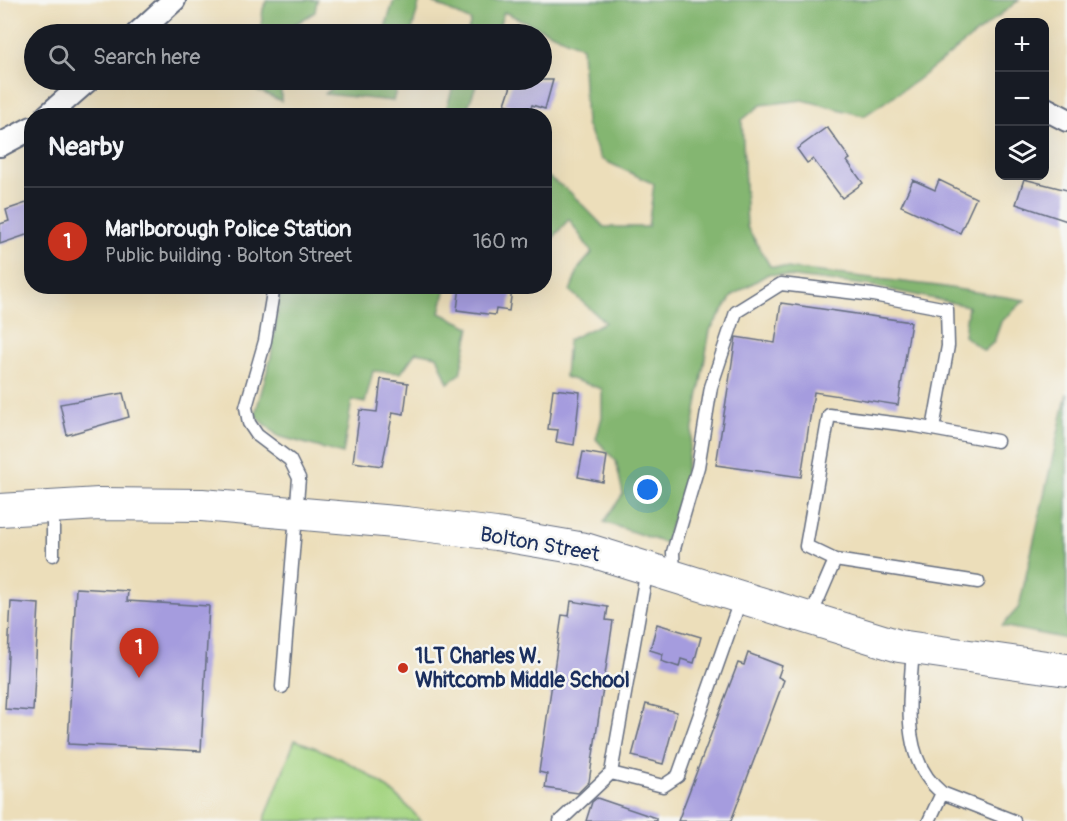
<!DOCTYPE html>
<meta charset="utf-8">
<style>
body{margin:0;font-family:Pangolin,sans-serif;background:#20242c;color:#f1f3f6}
.controls{position:absolute;right:18px;top:18px;display:grid;overflow:hidden;border-radius:12px;box-shadow:0 6px 24px #0002}
.controls button{width:54px;height:54px;display:grid;place-items:center;padding:0;border:0;border-bottom:2px solid #363941;background:#171b24;color:#f1f3f6;font:30px sans-serif}
.you{position:absolute;left:648px;top:490px;width:21px;height:21px;margin:-15px;border:4px solid #fff;border-radius:50%;background:#1a73e8;box-shadow:0 0 0 9px #1a73e833}
.badge{display:grid;place-items:center;width:39px;height:39px;border-radius:50%;background:#c8321e;color:#fff;font-size:20px;font-weight:700}
.pin{position:absolute;translate:-50% -50px;filter:drop-shadow(0 2px 3px #0008)}
.pin::after{content:'';position:absolute;top:32px;width:21px;height:18px;background:inherit;clip-path:polygon(0 0,100% 0,50% 100%)}
.list{margin:0;padding:0;list-style:none}
h2{display:flex;justify-content:space-between;align-items:center;height:78px;margin:0;padding:0 24px;font-size:26px}
h2 small{font-size:20px;font-weight:400;color:#9ea1a6}
.list li{display:grid;grid-template-columns:39px 1fr auto;gap:18px;align-items:center;box-sizing:border-box;height:108px;padding:0 24px;border-top:2px solid #363941}
.list b{display:block;font-size:22px;white-space:nowrap}
.list p{margin:0;font-size:20px;white-space:nowrap;color:#9ea1a6}
.list em{font-size:20px;font-style:normal;color:#9ea1a6}
.icon{flex:none;width:33px;height:33px;fill:none;stroke:currentColor;stroke-width:2;stroke-linecap:round;stroke-linejoin:round}
.map{position:relative;flex:none;width:1067px;height:821px;overflow:hidden}
.search{position:absolute;background:#171b24;box-shadow:0 6px 24px #0002;left:24px;top:24px;width:528px;height:66px;display:flex;align-items:center;gap:15px;box-sizing:border-box;padding:0 21px;border-radius:33px;color:#9ea1a6;font-size:22px}
.panel{position:absolute;background:#171b24;box-shadow:0 6px 24px #0002;left:24px;top:108px;width:528px;height:186px;border-radius:24px}
.map>svg:first-child{display:block}
.green{fill:#a6d583;stroke:#608270;stroke-width:1.5}
.forest{fill:#84b671;stroke:#507268;stroke-width:1.5}
.building{fill:#a59cde}
.lines{fill:none;stroke-linecap:round;stroke-linejoin:round}
.lane-casing{stroke:#646c7e;stroke-width:15}
.street-casing{stroke:#646c7e;stroke-width:26}
.secondary-casing{stroke:#646c7e;stroke-width:34}
.lane{stroke:#fff;stroke-width:12}
.street{stroke:#fff;stroke-width:22}
.secondary{stroke:#fff;stroke-width:32}
.poi-dot{fill:#c8321e;stroke:#f6f6f2;stroke-width:2}
.labels{text-anchor:middle;stroke-width:5;stroke-linejoin:round;paint-order:stroke}
.street-label{font-size:21px;fill:#1b2f5e;stroke:#f6f6f2}
.poi-label{font-size:21px;font-weight:bold;fill:#1b2f5e;stroke:#f6f6f2;text-anchor:start}
</style>
<div class="map">
<svg width="1067" height="821" viewBox="0 0 1067 821">
<rect width="100%" height="100%" fill="#f6f6f2"/>
<filter id="ink" filterUnits="userSpaceOnUse"><feTurbulence type="fractalNoise" baseFrequency=".0167" numOctaves="2"/><feDisplacementMap in="SourceGraphic" scale="12" xChannelSelector="R" yChannelSelector="G"/><feConvolveMatrix kernelMatrix="1 2 1 2 8 2 1 2 1" color-interpolation-filters="sRGB"/></filter>
<filter id="wash" filterUnits="userSpaceOnUse"><feTurbulence type="fractalNoise" baseFrequency=".008" numOctaves="4" result="noise"/><feDisplacementMap in="SourceGraphic" scale="24" xChannelSelector="R" yChannelSelector="G"/><feGaussianBlur stdDeviation="1.35" result="paint"/><feColorMatrix in="noise" values="0 0 0 0 0 0 0 0 0 0 0 0 0 0 0 0 0 1.4 0 .05"/><feComposite in="paint" operator="in"/></filter>
<g filter="url(#wash)">
<rect width="100%" height="100%" fill="#ecdeba"/>
<path class="green" d="M295 740C344 757 387 780 421 821H264Z"/>
<path class="forest" d="M267 0H317L315 12 284 31V34H260L263 9Z
M394 0H420L411 34H383Z
M428 0H1019L916 81 864 116 803 100 761 105 742 120 747 227 770 266 938 286 1025 300 1001 322 994 342 984 351 964 336 968 306 873 286 768 274 733 295 710 330 682 491 665 543 604 522 623 494 616 461 596 439 602 417V389L565 377 568 340 605 322 570 291 579 268 592 253 569 219 545 248V175L569 191 604 227H648L654 184 601 159 586 124 582 47 504 12 496 34H467L471 21Z
M256 80H281V101L255 89Z
M342 80H399L393 101 325 94Z
M455 80H478L465 115 446 110Z
M281 287H446L440 313 470 327 460 374 448 383 437 356 416 352 401 373 373 371 365 403 352 400 343 454 278 436 255 415 271 357Z
M1067 393V639L1002 626 1019 607Z"/>
<g id="blocks">
<path class="building" d="M513 80H553L545 109 532 105 530 111 505 104Z
M827 127 850 159 847 161 863 183 842 198 813 159 807 163 797 149Z
M1024 179 1067 190V221L1016 204Z
M913 180 935 190 939 180 976 198 960 233 901 206Z
M32 201V233L0 244V224L9 221 6 210Z
M460 286H497L512 290 509 311 496 309 495 315 457 310Z
M781 303 911 322 898 405 814 392 801 477 716 465 736 337 775 343Z
M381 379 408 383 404 414 393 412 382 466 353 462 360 410 377 412Z
M553 389 580 392 574 445 556 442 558 430 548 429Z
M123 393 129 417 67 435 60 404Z
M583 452 607 456 603 482 578 477Z
M76 588 128 591 127 601 209 606 201 751 68 744Z
M571 601 608 607 606 620 613 621 589 782 578 793 545 788 547 774 539 772 562 615 569 616Z
M11 602 39 604 33 711 5 709Z
M657 624 701 637 694 663 681 659 679 667 661 661 663 654 650 650Z
M748 653 782 666 778 677 784 680 731 821H678L738 663 744 665Z
M646 704 677 712 663 764 632 756Z
M597 798 656 818V821H586L592 802Z"/>
</g>
</g>
<g filter="url(#ink)">
<use href="#blocks" fill-opacity="0" stroke="#646c7e" stroke-width="1.5"/>
<g class="lines">
<defs>
<path id="lane" d="M274 286 265 341 246 407 249 423 257 435 290 460 299 478 282 687
M53 508V555
M835 560 806 546 829 415 916 426 997 441
M647 569 611 773 663 786 678 776 741 598
M674 575 673 552 698 467 711 387 736 312 781 284 873 295 947 309 948 346 933 429
M810 618 835 560 978 582
M913 649C910 698 899 758 942 793L1014 821
M560 821 611 773
M929 821 942 793"/>
<path id="street" d="M137 34 174 0
M1044 108 1067 120
M47 116 88 80
M0 145 32 128"/>
<path id="secondary" d="M0 510 99 504 202 505 406 523 496 534 585 549 899 646 1067 670"/>
</defs>
<use href="#lane" class="lane-casing"/>
<use href="#street" class="street-casing"/>
<use href="#secondary" class="secondary-casing"/>
<use href="#lane" class="lane"/>
<use href="#street" class="street"/>
<use href="#secondary" class="secondary"/>
</g>
</g>
<circle class="poi-dot" cx="403" cy="668" r="6"/>
<g class="labels">
<g class="street-label">
<text transform="translate(540 544) rotate(10)" y="7">Bolton Street</text>
</g>
<g class="poi-label">
<text x="415" y="663">1LT Charles W.<tspan x="415" dy="24">Whitcomb Middle School</tspan></text>
</g>
</g>
</svg>
<div class="controls">
<button>+</button>
<button>−</button>
<button><svg class="icon" aria-label="layers" viewBox="0 0 24 24"><path d="M12 4l9 5-9 5-9-5zM3 14l9 5 9-5"/></svg></button>
</div>
<div class="you"></div>
<div class="pin badge" style="left:139px;top:678px">1</div>
<div class="search"><svg class="icon" aria-label="search" viewBox="0 0 24 24"><circle cx="10" cy="10" r="6"/><path d="M15 15l6 6"/></svg>Search here</div>
<section class="panel">
<h2>Nearby<small></small></h2>
<ul class="list">
<li><span class="badge">1</span><div><b>Marlborough Police Station</b><p>Public building · Bolton Street</p></div><em>160 m</em></li>
</ul>
</section>
</div>
